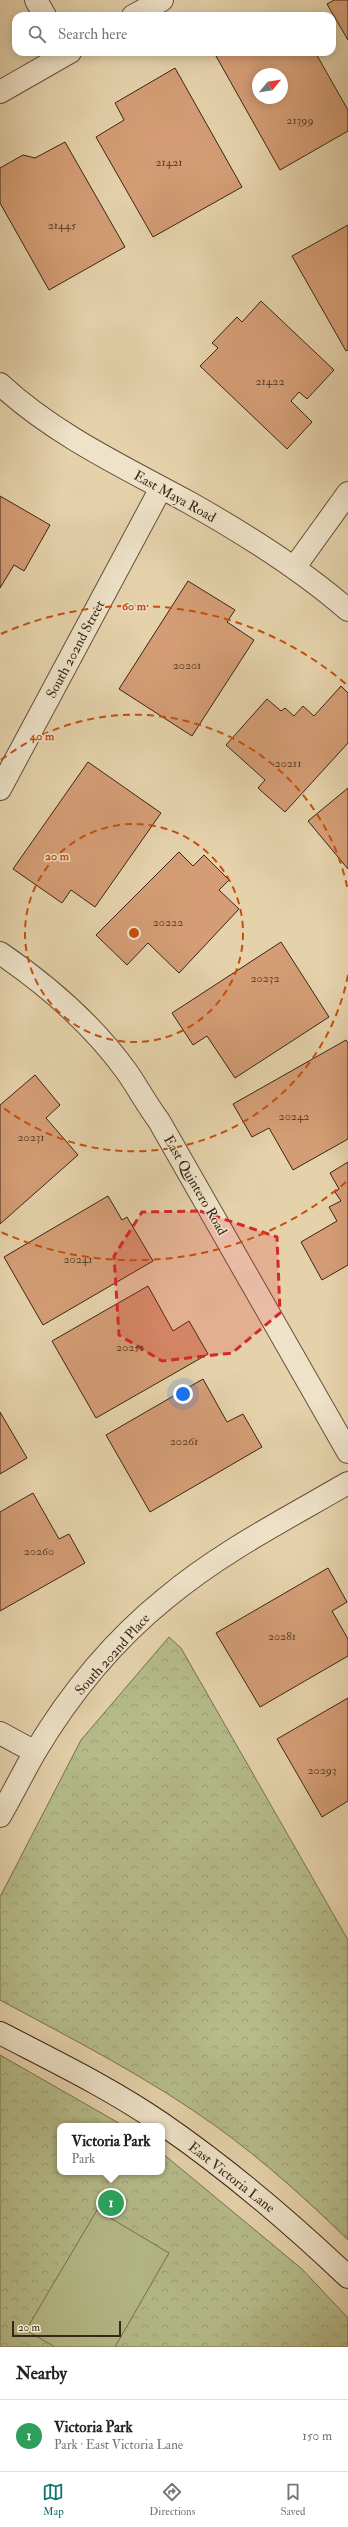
<!DOCTYPE html>
<meta charset="utf-8">
<style>
body{margin:0;font-family:"IM FELL Double Pica",serif;background:#f2f2f2;color:#222}
.compass{position:absolute;left:252px;top:68px;width:36px;height:36px;border-radius:50%;background:#fff;box-shadow:0 2px 10px #0003;rotate:60deg}
.scale{position:absolute;left:12px;bottom:10px;width:109px;box-sizing:border-box;padding-left:4px;border:2px solid #3a2517;border-top:0;font-size:11px;line-height:14px;white-space:nowrap;color:#3a2517;-webkit-text-stroke:3px #eee2c8;paint-order:stroke}
.you{position:absolute;left:183px;top:1394px;width:14px;height:14px;margin:-10px;border:3px solid #fff;border-radius:50%;background:#1a73e8;box-shadow:0 0 0 6px #1a73e833}
.badge{display:grid;place-items:center;width:26px;height:26px;border-radius:50%;background:#0f766e;color:#fff;font-size:13px;font-weight:700}
.pin{position:absolute;translate:-50% -50%;border:2px solid #fff;box-shadow:0 1px 4px #0006}
.popup{position:absolute;left:57px;top:2123px;width:108px;height:52px;box-sizing:border-box;display:grid;place-content:center;border-radius:8px;background:#fff;filter:drop-shadow(0 1px 3px #0005);font-size:13px;white-space:nowrap;color:#767676}
.popup b{font-size:15px;color:#222}
.popup::after{content:'';position:absolute;left:50%;top:100%;margin-left:-8px;border:8px solid transparent;border-top-color:#fff}
.list{margin:0;padding:0;list-style:none}
h2{display:flex;justify-content:space-between;align-items:center;height:52px;margin:0;padding:0 16px;font-size:17px}
h2 small{font-size:13px;font-weight:400;color:#767676}
.list li{display:grid;grid-template-columns:26px 1fr auto;gap:12px;align-items:center;box-sizing:border-box;height:72px;padding:0 16px;border-top:1px solid #e0e0e0}
.list b{display:block;font-size:15px;white-space:nowrap}
.list p{margin:0;font-size:13px;white-space:nowrap;color:#767676}
.list em{font-size:13px;font-style:normal;color:#767676}
.icon{flex:none;width:22px;height:22px;fill:none;stroke:currentColor;stroke-width:2;stroke-linecap:round;stroke-linejoin:round}
.map{position:relative;flex:none;width:348px;height:2347px;overflow:hidden}
.search{position:absolute;background:#fff;box-shadow:0 2px 10px #0003;left:12px;right:12px;top:12px;height:44px;display:flex;align-items:center;gap:10px;box-sizing:border-box;padding:0 14px;border-radius:12px;color:#767676;font-size:15px}
.sheet{height:124px;background:#fff}
nav{display:flex;justify-content:space-around;align-items:center;box-sizing:border-box;height:56px;border-top:1px solid #e0e0e0;background:#fff;font-size:11px;color:#767676}
nav a{display:grid;justify-items:center;gap:2px}
nav .on{color:#0f766e}
.map>svg:first-child{display:block}
.forest{fill:url(#forest-crowns);stroke:#787050}
.pitch{fill:#b5bc89;stroke:#787050}
.building{fill:#d49d75;stroke:#3a2517;fill-rule:evenodd}
.lines{fill:none;stroke-linecap:round;stroke-linejoin:round}
.street-casing{stroke:#65503c;stroke-width:24}
.secondary-casing{stroke:#3a2517;stroke-width:24}
.street{stroke:#eee2c8;stroke-width:22}
.secondary{stroke:#eee2c8;stroke-width:22}
.marked{fill:#d62828;fill-opacity:0.2;stroke:#d62828;stroke-width:3;stroke-dasharray:8 5;stroke-linejoin:round}
.ring{fill:none;stroke:#c54f0e;stroke-width:2;stroke-dasharray:7 5}
.labels{text-anchor:middle;stroke-width:3;stroke-linejoin:round;paint-order:stroke}
.number-label{font-size:12px;fill:#60432e}
.street-label{font-size:14px;fill:#3a2517;stroke:#eee2c8}
.centre{fill:#c54f0e;stroke:#eee2c8;stroke-width:2}
.ring-label{font-size:12px;text-anchor:middle;font-weight:bold;fill:#c54f0e;stroke:#eee2c8;stroke-width:3;stroke-linejoin:round;paint-order:stroke}
</style>
<div class="map">
<svg width="348" height="2347" viewBox="0 0 348 2347">
<defs>
<pattern id="forest-crowns" width="20" height="18" patternUnits="userSpaceOnUse"><rect width="20" height="18" fill="#b5bc89"/><path d="M2 6a3 3 0 1 1 6 0M12 15a3 3 0 1 1 6 0" fill="none" stroke="#9ca176"/></pattern>
</defs>
<rect width="100%" height="100%" fill="#e5d2ab"/>
<filter id="stains"><feTurbulence type="fractalNoise" baseFrequency=".005" numOctaves="4"/><feColorMatrix values="0 0 0 0 .2 0 0 0 0 .09 0 0 0 0 .02 0 0 0 .5 -.17"/></filter>
<radialGradient id="worn" r=".72"><stop offset=".6" stop-color="#630" stop-opacity="0"/><stop offset="1" stop-color="#630" stop-opacity=".3"/></radialGradient>
<path class="forest" d="M169 1637 181 1648 348 1940V2240C307 2200 264 2161 217 2127 149 2078 74 2040 0 2000V1897L81 1740Z
M0 2055 124 2126H60V2172H162V2153L302 2269 348 2318V2347H0Z"/>
<path class="pitch" d="M97 2210 169 2253 115 2347H55L26 2330Z"/>
<path class="building" d="M334 0H348V40L327 4Z
M223 52H315L348 110V131L280 170 216 56ZM258 74H282V98H258Z
M175 68 242 187 153 237 96 137 124 120 115 103Z
M65 142 125 247 49 290 0 203V168L23 155 35 158Z
M348 225V350L346 351 292 256Z
M261 301 334 370 307 399 299 392 291 401 312 422 287 449 200 366 218 348 212 343 237 317 242 322Z
M0 496 50 525 24 571 14 565 0 588Z
M188 581 235 610 227 622 254 640 192 736 119 689Z
M341 686 348 693V743L285 812 258 788 265 780 226 745 267 699 281 711 285 708 294 716 303 706 314 716Z
M88 762 161 813 95 907 71 890 62 903 13 869Z
M348 788V869L308 821Z
M179 852 193 866 204 855 229 880 219 890 239 909 179 973 148 943 127 965 96 935Z
M281 942 329 1017 235 1078 207 1036 193 1045 172 1013Z
M346 1040 348 1043V1139L293 1170 269 1128 252 1137 233 1104Z
M35 1075 60 1105 46 1118 78 1155 0 1224V1105Z
M348 1162V1265L322 1280 301 1242 337 1221 329 1207 341 1201 335 1192 339 1189 330 1173Z
M108 1196 122 1220 127 1217 153 1261 43 1325 4 1257Z
M148 1286 173 1331 189 1321 208 1354 96 1418 52 1341Z
M203 1379 227 1422 243 1414 262 1447 150 1512 106 1435Z
M0 1412 27 1458 0 1474Z
M33 1493 59 1539 69 1534 85 1563 0 1611V1512Z
M328 1568 347 1602 332 1611 348 1639V1656L260 1707 216 1633Z
M348 1698V1801L322 1817 277 1739Z"/>
<g class="lines">
<defs>
<path id="street" d="M36 0 45 16
M133 16 162 0
M0 92 70 52
M0 384C55 435 124 467 190 503 245 534 300 568 348 610
M294 568 348 493
M0 789 161 488
M0 953C47 985 93 1025 127 1072 138 1088 147 1105 159 1121L348 1452
M0 1733 35 1752
M0 1816C12 1795 23 1773 35 1752 69 1695 114 1640 166 1598 221 1552 286 1519 348 1483"/>
<path id="secondary" d="M0 2033C54 2061 110 2088 161 2123 228 2169 289 2221 348 2277"/>
</defs>
<use href="#street" class="street-casing"/>
<use href="#secondary" class="secondary-casing"/>
<use href="#street" class="street"/>
<use href="#secondary" class="secondary"/>
</g>
<path class="marked" d="M200 1211 277 1237 280 1313 232 1353 162 1361 119 1335 114 1256 142 1212Z"/>
<g class="ring">
<circle cx="134" cy="933" r="109"/>
<path d="M348 975A218 218 0 0 1 1 1106M1 760A218 218 0 0 1 348 891"/>
<path d="M346 1182A327 327 0 0 1 1 1232M1 634A327 327 0 0 1 346 684"/>
</g>
<g class="labels">
<g class="number-label">
<text x="300" y="124">21399</text>
<text x="169" y="166">21421</text>
<text x="62" y="229">21445</text>
<text x="270" y="385">21422</text>
<text x="187" y="669">20201</text>
<text x="288" y="767">20211</text>
<text x="168" y="926">20222</text>
<text x="265" y="982">20232</text>
<text x="294" y="1120">20242</text>
<text x="31" y="1141">20231</text>
<text x="78" y="1263">20241</text>
<text x="130" y="1351">20251</text>
<text x="184" y="1445">20261</text>
<text x="39" y="1555">20260</text>
<text x="282" y="1640">20281</text>
<text x="322" y="1774">20293</text>
</g>
<g class="street-label">
<text transform="translate(175 496) rotate(29)" y="5">East Maya Road</text>
<text transform="translate(75 649) rotate(-62)" y="5">South 202nd Street</text>
<text transform="translate(196 1185) rotate(60)" y="5">East Quintero Road</text>
<text transform="translate(112 1654) rotate(-48)" y="5">South 202nd Place</text>
<text transform="translate(232 2177) rotate(38)" y="5">East Victoria Lane</text>
</g>
</g>
<circle cx="134" cy="933" r="6" class="centre"/>
<g class="ring-label">
<text x="134" y="610">60 m</text>
<text x="42" y="740">40 m</text>
<text x="57" y="860">20 m</text>
</g>
<rect width="100%" height="100%" filter="url(#stains)"/>
<rect width="100%" height="100%" fill="url(#worn)"/>
</svg>
<svg class="compass" viewBox="-18 -18 36 36"><path d="M0-13l5 13h-10z" fill="#e53935"/><path d="M0 13l5-13h-10z" fill="#767676"/></svg>
<div class="scale">20 m</div>
<div class="you"></div>
<div class="pin badge" style="left:111px;top:2203px;background:#2e9e5b">1</div>
<div class="popup"><b>Victoria Park</b>Park</div>
<div class="search"><svg class="icon" aria-label="search" viewBox="0 0 24 24"><circle cx="10" cy="10" r="6"/><path d="M15 15l6 6"/></svg>Search here</div>
</div>
<section class="sheet">
<h2>Nearby<small></small></h2>
<ul class="list">
<li><span class="badge" style="background:#2e9e5b">1</span><div><b>Victoria Park</b><p>Park · East Victoria Lane</p></div><em>150 m</em></li>
</ul>
</section>
<nav>
<a class="on"><svg class="icon" aria-label="map" viewBox="0 0 24 24"><path d="M3 6l6-2 6 2 6-2v14l-6 2-6-2-6 2zM9 4v14M15 6v14"/></svg>Map</a>
<a><svg class="icon" aria-label="directions" viewBox="0 0 24 24"><path d="M12 3l9 9-9 9-9-9zM9 14v-3h6M13 9l2 2-2 2"/></svg>Directions</a>
<a><svg class="icon" aria-label="saved" viewBox="0 0 24 24"><path d="M7 4h10v16l-5-4-5 4z"/></svg>Saved</a>
</nav>
